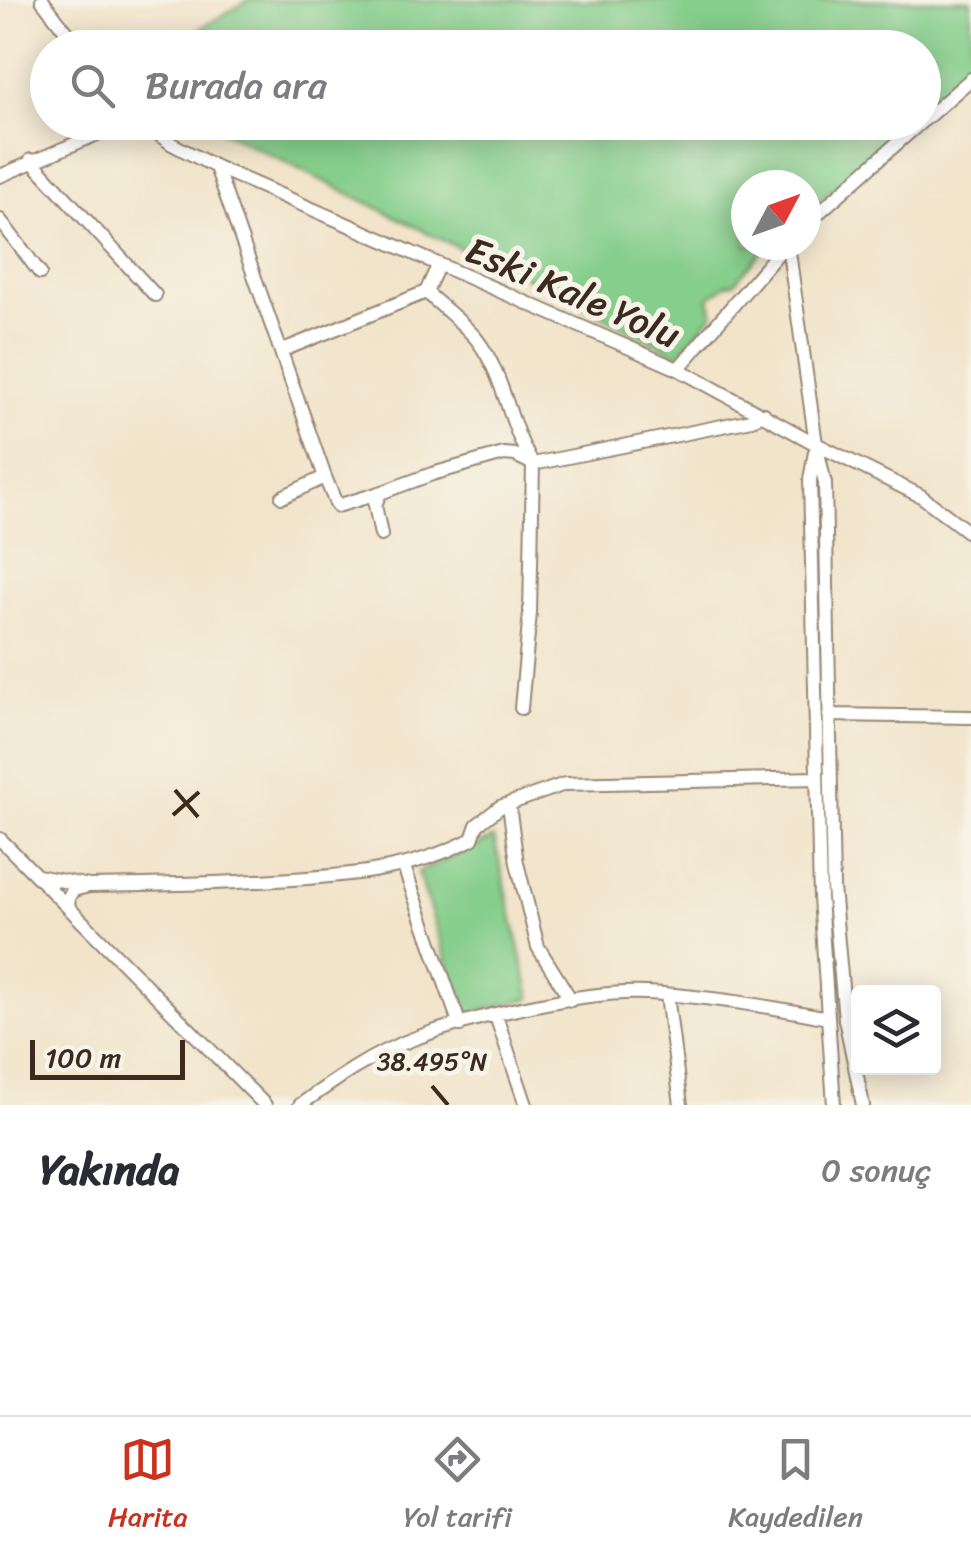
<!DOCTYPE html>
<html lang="tr">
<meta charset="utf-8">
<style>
body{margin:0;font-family:Sriracha,sans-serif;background:#f7f7f7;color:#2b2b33}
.controls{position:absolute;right:30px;bottom:30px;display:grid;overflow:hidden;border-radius:10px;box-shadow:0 5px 25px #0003}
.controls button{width:90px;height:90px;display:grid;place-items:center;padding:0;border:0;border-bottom:2px solid #e1e1e2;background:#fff;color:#2b2b33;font:50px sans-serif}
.compass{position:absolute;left:731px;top:170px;width:90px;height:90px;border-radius:50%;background:#fff;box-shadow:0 5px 25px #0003;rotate:49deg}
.scale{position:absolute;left:30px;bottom:25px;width:155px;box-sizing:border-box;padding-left:10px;border:5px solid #3b2a1e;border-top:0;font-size:28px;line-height:35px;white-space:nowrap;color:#3b2a1e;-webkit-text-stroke:8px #f7f3e8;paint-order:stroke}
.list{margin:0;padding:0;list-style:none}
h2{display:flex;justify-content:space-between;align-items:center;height:130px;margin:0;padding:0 40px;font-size:42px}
h2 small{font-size:32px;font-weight:400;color:#7c7c81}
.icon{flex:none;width:55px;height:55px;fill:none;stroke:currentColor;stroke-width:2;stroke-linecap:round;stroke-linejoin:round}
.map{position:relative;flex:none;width:971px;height:1105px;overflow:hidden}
.search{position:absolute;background:#fff;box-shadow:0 5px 25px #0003;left:30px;right:30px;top:30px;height:110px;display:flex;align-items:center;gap:25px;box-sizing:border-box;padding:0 35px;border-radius:55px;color:#7c7c81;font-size:38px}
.sheet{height:310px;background:#fff}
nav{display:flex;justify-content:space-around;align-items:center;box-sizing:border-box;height:140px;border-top:2px solid #e1e1e2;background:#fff;font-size:28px;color:#7c7c81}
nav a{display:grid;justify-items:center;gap:5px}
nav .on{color:#c8321e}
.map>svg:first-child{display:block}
.green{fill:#85ce8b;stroke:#607c54;stroke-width:2.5}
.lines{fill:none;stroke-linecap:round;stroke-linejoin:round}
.minor-casing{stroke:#968774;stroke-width:16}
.minor{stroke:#fff;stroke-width:12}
.ticks{fill:none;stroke:#3b2a1e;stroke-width:4}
.labels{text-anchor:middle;stroke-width:10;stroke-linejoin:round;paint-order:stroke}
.street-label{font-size:38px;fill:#3b2a1e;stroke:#f7f3e8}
.ticks-label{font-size:25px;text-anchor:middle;fill:#3b2a1e;stroke:#f7f3e8;stroke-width:10;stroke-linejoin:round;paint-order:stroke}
</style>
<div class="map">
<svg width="971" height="1105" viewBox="0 0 971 1105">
<rect width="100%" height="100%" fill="#f7f3e8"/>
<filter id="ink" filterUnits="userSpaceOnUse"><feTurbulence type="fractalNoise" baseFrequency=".01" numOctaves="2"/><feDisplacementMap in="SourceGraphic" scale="20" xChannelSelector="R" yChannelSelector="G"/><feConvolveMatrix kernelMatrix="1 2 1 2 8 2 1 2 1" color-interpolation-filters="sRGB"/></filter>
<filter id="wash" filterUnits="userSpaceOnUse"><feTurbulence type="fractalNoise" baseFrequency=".0048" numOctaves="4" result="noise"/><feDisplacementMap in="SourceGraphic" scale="40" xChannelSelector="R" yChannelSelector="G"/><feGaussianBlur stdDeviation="2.25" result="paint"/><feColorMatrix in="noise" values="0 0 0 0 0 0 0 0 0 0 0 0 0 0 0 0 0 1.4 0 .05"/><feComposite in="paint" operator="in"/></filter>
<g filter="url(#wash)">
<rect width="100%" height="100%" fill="#f1e4ca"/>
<path class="green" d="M249 0H971V66L924 109V48L169 47Z
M206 123H909L823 199 806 204V185H746V245H768L734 283 727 284 709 298 713 314 678 355 493 260 461 249Z
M494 838 531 998 469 1014 463 1011 418 872Z"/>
</g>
<g filter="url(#ink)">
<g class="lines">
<defs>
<path id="minor" d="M42 0 79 48
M924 120 971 79
M141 122 172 144 216 167 678 369 816 444 921 496 971 534
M31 160 155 295
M216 167 325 477
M0 176 125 122
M0 220 40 273
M806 224 921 122
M788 245 816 444 825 483 833 888 845 1019 863 1105
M426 292C443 308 464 323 478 341 505 377 509 427 533 464L530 613 521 708
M283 350 426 292 438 266
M678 369 785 245
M815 452 810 480 820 897 834 1105
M282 497 325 477 337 506 380 493
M381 535 375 505 380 493 432 474 504 454 515 455 533 464 747 421 764 414
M829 715 971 717
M509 805 517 863 538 947 571 1000
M0 839 265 1105
M404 867 460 1025
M38 876 89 886 73 890 68 898 69 908
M89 886C151 885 213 884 276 880 345 876 409 872 472 839L477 825 500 807 565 784 817 778
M667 995 681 1105
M496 1016 526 1105
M300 1105C335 1080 372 1054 413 1039 472 1017 583 990 646 993 707 996 768 1006 828 1018"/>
</defs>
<use href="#minor" class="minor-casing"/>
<use href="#minor" class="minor"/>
</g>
</g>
<path class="ticks" d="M175 790 198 817M173 815 199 792M432 1086 448 1105"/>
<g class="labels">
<g class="street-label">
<text transform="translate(573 292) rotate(23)" y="13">Eski Kale Yolu</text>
</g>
</g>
<g class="ticks-label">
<text x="432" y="1070">38.495°N</text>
</g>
</svg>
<div class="controls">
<button><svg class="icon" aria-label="layers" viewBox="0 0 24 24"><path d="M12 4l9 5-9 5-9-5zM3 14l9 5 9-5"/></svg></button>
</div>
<svg class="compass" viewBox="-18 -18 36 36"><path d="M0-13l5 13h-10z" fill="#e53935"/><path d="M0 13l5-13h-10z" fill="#7c7c81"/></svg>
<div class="scale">100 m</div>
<div class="search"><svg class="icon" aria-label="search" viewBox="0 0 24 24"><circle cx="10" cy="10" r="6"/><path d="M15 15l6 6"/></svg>Burada ara</div>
</div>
<section class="sheet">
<h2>Yakında<small>0 sonuç</small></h2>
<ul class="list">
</ul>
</section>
<nav>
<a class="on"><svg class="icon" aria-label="map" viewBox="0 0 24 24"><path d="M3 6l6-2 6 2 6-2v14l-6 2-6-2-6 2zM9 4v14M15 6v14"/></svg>Harita</a>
<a><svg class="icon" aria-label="directions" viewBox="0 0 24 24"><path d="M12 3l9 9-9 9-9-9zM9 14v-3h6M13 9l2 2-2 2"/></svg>Yol tarifi</a>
<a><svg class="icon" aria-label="saved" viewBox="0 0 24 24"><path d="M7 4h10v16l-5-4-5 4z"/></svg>Kaydedilen</a>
</nav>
